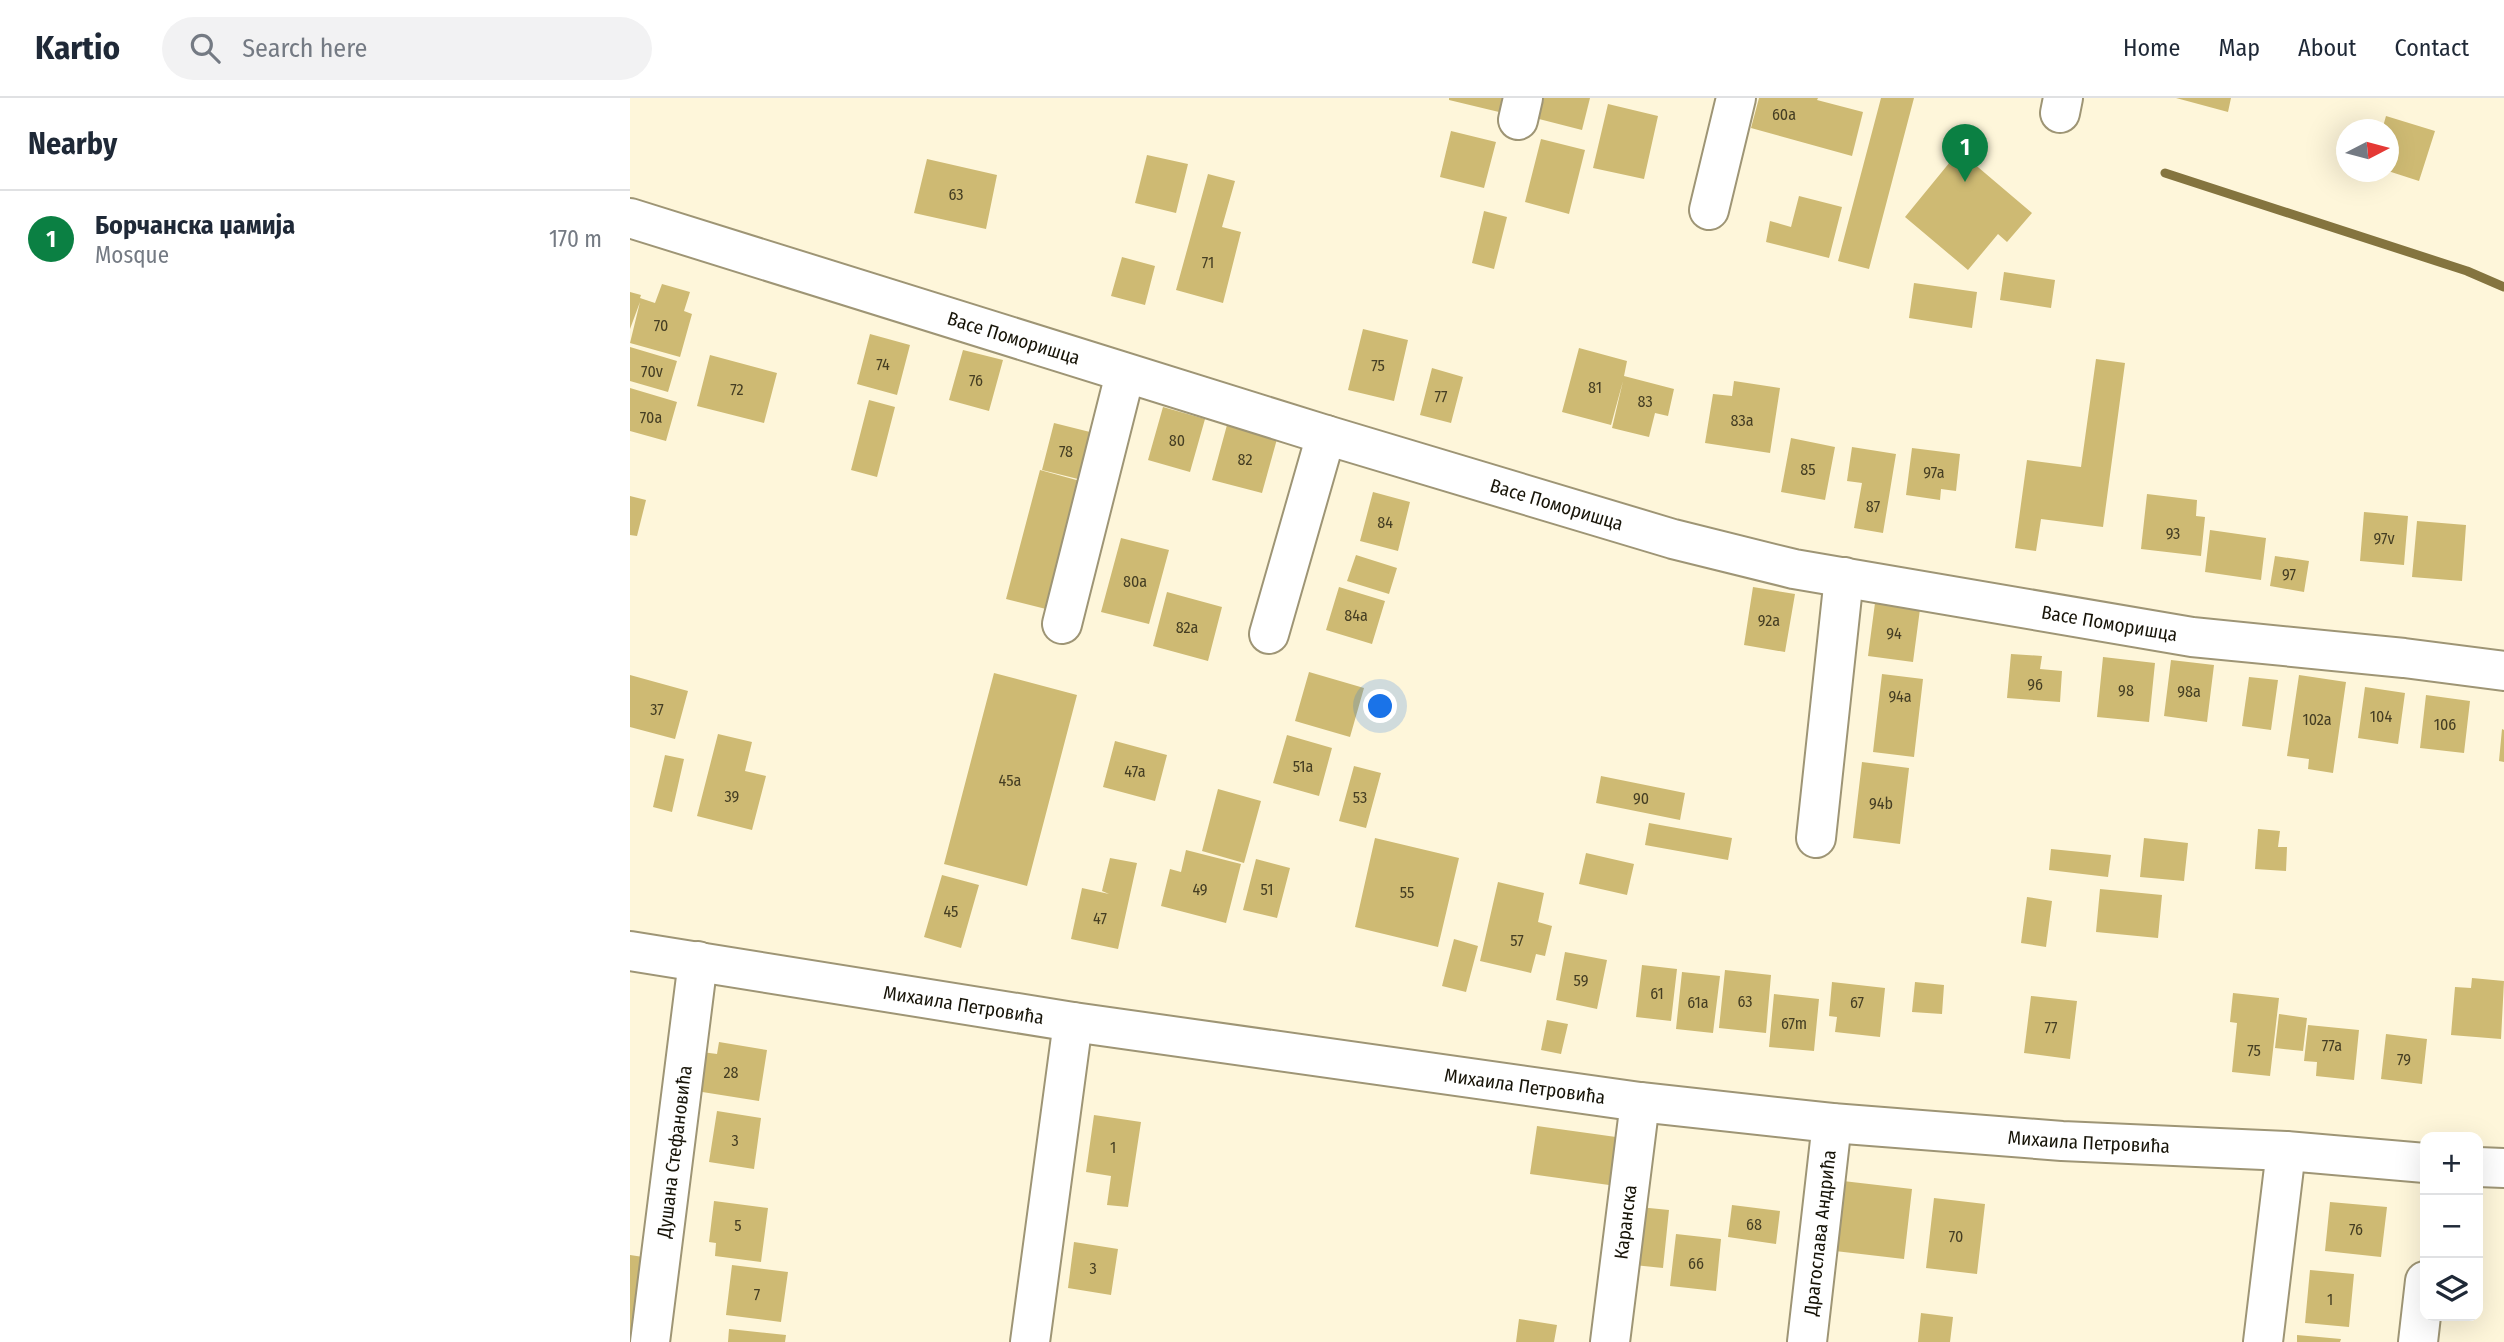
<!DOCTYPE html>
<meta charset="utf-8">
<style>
body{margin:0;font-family:"Fira Sans Condensed",sans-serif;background:#f2f2f3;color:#1f2937}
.controls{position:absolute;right:21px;bottom:21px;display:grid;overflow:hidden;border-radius:14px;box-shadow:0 7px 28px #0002}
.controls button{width:63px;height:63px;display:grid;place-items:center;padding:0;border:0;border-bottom:2px solid #e0e1e3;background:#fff;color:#1f2937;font:35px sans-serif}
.compass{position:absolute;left:1706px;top:21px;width:63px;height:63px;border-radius:50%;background:#fff;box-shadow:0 7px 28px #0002;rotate:84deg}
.you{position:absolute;left:751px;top:609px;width:24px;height:24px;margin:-18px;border:5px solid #fff;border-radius:50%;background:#1a73e8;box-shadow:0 0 0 10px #1a73e833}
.badge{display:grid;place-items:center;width:46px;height:46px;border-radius:50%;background:#0b8043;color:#fff;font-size:23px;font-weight:700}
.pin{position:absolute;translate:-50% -58px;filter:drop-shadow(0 2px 4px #0008)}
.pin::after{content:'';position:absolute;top:37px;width:24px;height:21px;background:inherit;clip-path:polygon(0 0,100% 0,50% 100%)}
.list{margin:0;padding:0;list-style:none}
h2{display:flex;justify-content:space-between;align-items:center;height:91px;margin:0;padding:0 28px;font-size:30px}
h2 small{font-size:23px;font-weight:400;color:#747a83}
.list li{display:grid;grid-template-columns:46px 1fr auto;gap:21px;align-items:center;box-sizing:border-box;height:98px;padding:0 28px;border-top:2px solid #e0e1e3}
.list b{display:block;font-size:26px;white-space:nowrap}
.list p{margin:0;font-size:23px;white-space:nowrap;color:#747a83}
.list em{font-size:23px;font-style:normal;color:#747a83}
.icon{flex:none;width:38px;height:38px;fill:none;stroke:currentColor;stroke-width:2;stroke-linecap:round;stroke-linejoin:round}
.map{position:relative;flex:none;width:1874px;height:1244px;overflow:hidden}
header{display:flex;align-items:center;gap:42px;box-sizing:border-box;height:98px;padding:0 35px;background:#fff;border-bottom:2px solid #e0e1e3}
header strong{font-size:33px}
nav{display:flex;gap:38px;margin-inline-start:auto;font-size:24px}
.search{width:490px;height:63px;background:#f2f2f3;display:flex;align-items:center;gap:18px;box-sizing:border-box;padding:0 24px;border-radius:38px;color:#747a83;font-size:26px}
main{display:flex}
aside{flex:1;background:#fff}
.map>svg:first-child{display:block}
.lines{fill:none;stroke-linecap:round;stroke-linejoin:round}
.stream{stroke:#84743f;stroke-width:9}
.building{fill:#ceba73}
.minor-casing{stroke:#9e9575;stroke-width:42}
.minor{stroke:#fff;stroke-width:38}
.labels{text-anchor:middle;stroke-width:6;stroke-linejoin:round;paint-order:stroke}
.number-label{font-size:16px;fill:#453e23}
.street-label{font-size:19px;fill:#171408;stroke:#fef6da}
</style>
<header>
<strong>Kartio</strong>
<div class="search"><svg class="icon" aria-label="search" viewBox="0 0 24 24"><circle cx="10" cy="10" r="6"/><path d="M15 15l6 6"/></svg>Search here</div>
<nav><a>Home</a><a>Map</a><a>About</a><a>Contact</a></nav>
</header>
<main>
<aside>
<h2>Nearby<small></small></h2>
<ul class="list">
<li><span class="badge">1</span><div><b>Борчанска џамија</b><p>Mosque</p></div><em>170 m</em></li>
</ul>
</aside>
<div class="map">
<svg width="1874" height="1244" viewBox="0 0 1874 1244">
<rect width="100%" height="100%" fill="#fef6da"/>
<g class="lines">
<path class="stream" d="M1535 75 1837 173 1874 189"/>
</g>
<path class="building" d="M819 0H872L869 14 819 2Z
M914 0H960L952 32 909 21Z
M1129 0H1188L1187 2 1233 14 1222 58 1121 30Z
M1251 0H1284L1239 171 1208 163Z
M1546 0H1601L1598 14Z
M978 6 1028 18 1014 81 963 70Z
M1756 18 1805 33 1789 83 1758 73V32H1752Z
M821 33 866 44 854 90 810 79Z
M911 41 955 52 939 116 895 104Z
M1329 53 1402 115 1377 144 1368 136 1338 172 1275 119Z
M517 57 558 66 546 115 505 105Z
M297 61 367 77 356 131 284 115Z
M578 76 605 83 592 129 611 134 593 205 546 192Z
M1169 98 1212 109 1199 160 1136 144 1140 123 1161 129Z
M854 113 877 119 864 171 842 165Z
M492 159 525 168 515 207 481 198Z
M1374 174 1425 182 1421 210 1370 202Z
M1284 185 1347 194 1342 230 1279 220Z
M32 186 60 194 54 213 62 216 50 259 0 245 10 204 0 231V194L11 197 10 200 25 205Z
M733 231 778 242 764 303 718 292Z
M240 236 280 247 267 297 227 286Z
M0 249 47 263 38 294 0 283Z
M949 250 997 263 994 278 1044 291 1038 318 1025 315 1019 339 982 330 993 283 981 327 932 314Z
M333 252 373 262 359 313 319 302Z
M80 257 147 275 134 325 67 308Z
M1466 261 1495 265 1473 429 1411 421 1406 453 1385 450 1397 362 1451 369Z
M802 270 833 279 821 325 790 317Z
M1104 283 1150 290 1140 355 1075 345 1083 296 1102 298Z
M0 290 47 304 36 343 0 333Z
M239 302 265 309 247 379 221 372Z
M533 309 575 321 560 374 518 362Z
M424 325 460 334 448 381 412 372Z
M597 327 647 341 632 395 582 382Z
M1161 340 1205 349 1195 402 1151 394Z
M1222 349 1266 356 1253 435 1224 430 1232 385 1217 383Z
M1282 350 1330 356 1326 393 1311 391 1310 402 1276 397Z
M410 372 450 383 416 511 376 501Z
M743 394 780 404 768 453 730 443Z
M1517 396 1567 402 1566 418 1575 419 1571 458 1511 451Z
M0 398 16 402 7 438 0 437Z
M1734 414 1778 418 1774 467 1730 463Z
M1787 423 1836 427 1832 483 1782 479Z
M1580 432 1636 440 1631 482 1575 474Z
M491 440 539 452 519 526 471 514Z
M726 457 767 470 759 496 717 483Z
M1645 458 1679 463 1674 494 1640 488Z
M709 489 755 503 742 546 696 532Z
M1123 489 1165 496 1155 554 1114 547Z
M537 494 592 509 578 563 523 548Z
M1245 505 1290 511 1283 564 1238 558Z
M1381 556 1412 558 1410 571 1432 573 1430 604 1377 600Z
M1473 559 1525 565 1519 624 1467 619Z
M1541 562 1584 567 1577 624 1534 618Z
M679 574 734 590 720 639 665 623Z
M364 575 447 597 397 788 314 766Z
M1252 576 1293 581 1284 659 1243 654Z
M0 577 58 593 45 641 0 629Z
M1669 577 1716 584 1703 675 1678 671 1679 661 1657 658Z
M1619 579 1648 582 1641 632 1612 628Z
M1735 589 1775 595 1768 646 1728 640Z
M1796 597 1840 603 1834 655 1790 650Z
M1872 631 1874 632V664L1869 663Z
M88 636 122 644 115 673 136 678 122 732 67 718Z
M657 637 702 650 689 698 643 685Z
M485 643 537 657 525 703 473 689Z
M35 657 54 661 42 714 23 709Z
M1232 664 1279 670 1270 746 1223 740Z
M724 668 751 675 736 730 709 723Z
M971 678 1055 695 1050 722 966 705Z
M588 691 631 703 614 765 572 753Z
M1019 725 1102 740 1098 762 1015 747Z
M1628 731 1650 733 1648 749H1657L1656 773 1625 771Z
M745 740 829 760 808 849 725 829Z
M1514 740 1558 745 1554 783 1510 779Z
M1421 751 1481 757 1478 779 1419 772Z
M556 752 611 766 596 825 531 808 540 771 551 774Z
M956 755 1004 766 997 797 949 786Z
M480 760 507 765 488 851 441 841 452 790 479 796 472 793Z
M626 761 660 770 647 820 613 812Z
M312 777 349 787 331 850 294 839Z
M868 784 914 795 908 824 922 828 915 858 906 856 901 875 850 863Z
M1470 791 1532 797 1528 840 1466 834Z
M1397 799 1422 803 1416 849 1391 845Z
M824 841 848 848 836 894 812 888Z
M935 854 977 862 967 911 926 902Z
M1012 867 1047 871 1041 923 1006 919Z
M1095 872 1141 877 1136 935 1089 930Z
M1052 874 1090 878 1083 935 1046 931Z
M1842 880 1874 883 1871 941 1821 937 1825 889 1841 890Z
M1202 884 1255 890 1250 939 1205 934 1207 919 1199 918Z
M1285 884 1314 887 1312 916 1282 914Z
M1603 895 1649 900 1640 978 1602 974 1607 925 1600 924Z
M1144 896 1189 901 1184 953 1139 949Z
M1401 898 1447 903 1440 961 1394 955Z
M1649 916 1677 920 1673 953 1645 950Z
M917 922 938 926 931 956 911 952Z
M1678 927 1729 932 1724 982 1686 978 1687 964 1674 963Z
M1756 936 1797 941 1792 986 1751 981Z
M89 944 137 952 129 1003 66 993 72 954 87 956Z
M87 1013 131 1020 124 1071 79 1064Z
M464 1017 511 1024 498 1109 477 1107 481 1078 456 1074Z
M907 1028 986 1039 979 1087 900 1076Z
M1213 1083 1282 1091 1274 1161 1205 1153Z
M1304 1100 1355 1106 1347 1176 1296 1170Z
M84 1103 138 1110 131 1164 85 1158 86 1145 79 1144Z
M1700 1104 1757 1109 1751 1159 1695 1153Z
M1102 1107 1150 1113 1146 1146 1098 1139Z
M1009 1109 1039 1112 1033 1170 1004 1167Z
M1046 1136 1091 1141 1086 1193 1040 1188Z
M444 1144 488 1151 481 1197 438 1190Z
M0 1157 20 1160 9 1240 0 1239Z
M102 1167 158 1174 151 1224 96 1217Z
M1680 1172 1724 1176 1719 1229 1675 1225Z
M1291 1215 1323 1219 1320 1244H1288Z
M889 1221 927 1227 924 1244H886Z
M99 1231 156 1237 155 1244H98Z
M1667 1237 1711 1241 1710 1244H1667Z"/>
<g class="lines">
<defs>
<g id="minor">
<path d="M1430 15 1433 0"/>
<path d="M888 22 893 0"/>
<path d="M1079 112 1106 0"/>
<path id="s1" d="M0 120 696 337 1043 441 1164 471 1562 539 1774 560 1874 573"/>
<path d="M432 526 495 276"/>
<path d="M639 536 696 337"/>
<path d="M1186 740 1214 479"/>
<path id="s2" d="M0 853 443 924 1010 1004 1202 1025 1432 1043 1656 1053 1795 1065"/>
<path d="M1848 1069 1874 1070"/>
<path id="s3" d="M20 1244 68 863"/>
<path d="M400 1244 443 924"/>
<path id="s4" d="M980 1244 1010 1004"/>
<path id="s5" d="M1177 1244 1202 1025"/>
<path d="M1633 1244 1656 1053"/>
<path d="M1788 1244 1795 1183"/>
</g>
</defs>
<use href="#minor" class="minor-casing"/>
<use href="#minor" class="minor"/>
</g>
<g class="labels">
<g class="number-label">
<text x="1154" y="22">60a</text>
<text x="326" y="102">63</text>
<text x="578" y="170">71</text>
<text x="31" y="233">70</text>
<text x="253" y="272">74</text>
<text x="748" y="273">75</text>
<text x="22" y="279">70v</text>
<text x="346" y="288">76</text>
<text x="965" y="295">81</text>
<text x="107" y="297">72</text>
<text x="811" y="304">77</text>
<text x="1015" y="309">83</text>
<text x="21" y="325">70a</text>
<text x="1112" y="328">83a</text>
<text x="547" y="348">80</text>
<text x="436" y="359">78</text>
<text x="615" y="367">82</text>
<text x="1178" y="377">85</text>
<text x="1304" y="380">97a</text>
<text x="1243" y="414">87</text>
<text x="755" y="430">84</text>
<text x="1543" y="441">93</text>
<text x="1754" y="446">97v</text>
<text x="1659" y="482">97</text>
<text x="505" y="489">80a</text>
<text x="726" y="523">84a</text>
<text x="1139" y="528">92a</text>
<text x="557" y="535">82a</text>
<text x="1264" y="541">94</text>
<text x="1405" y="592">96</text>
<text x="1496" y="598">98</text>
<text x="1559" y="599">98a</text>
<text x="1270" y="604">94a</text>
<text x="27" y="617">37</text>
<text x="1751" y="624">104</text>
<text x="1687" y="627">102a</text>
<text x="1815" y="632">106</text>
<text x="673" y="674">51a</text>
<text x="505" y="679">47a</text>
<text x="380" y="688">45a</text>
<text x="102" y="704">39</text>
<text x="730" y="705">53</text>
<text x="1011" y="706">90</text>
<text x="1251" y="711">94b</text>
<text x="570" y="797">49</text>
<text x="637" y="797">51</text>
<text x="777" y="800">55</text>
<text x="321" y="819">45</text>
<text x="470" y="826">47</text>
<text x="887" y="848">57</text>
<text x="951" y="888">59</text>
<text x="1027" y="901">61</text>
<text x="1115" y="909">63</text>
<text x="1068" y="910">61a</text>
<text x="1227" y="910">67</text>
<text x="1164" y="931">67m</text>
<text x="1421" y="935">77</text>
<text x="1702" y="953">77a</text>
<text x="1624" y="958">75</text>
<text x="1774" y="967">79</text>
<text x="101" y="980">28</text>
<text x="105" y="1048">3</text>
<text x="483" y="1055">1</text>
<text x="1124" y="1132">68</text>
<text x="108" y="1133">5</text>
<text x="1726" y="1137">76</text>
<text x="1326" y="1144">70</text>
<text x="1066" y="1171">66</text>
<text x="463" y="1176">3</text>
<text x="127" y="1202">7</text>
<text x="1700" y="1207">1</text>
</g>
<g class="street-label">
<text dy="7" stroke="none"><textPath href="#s1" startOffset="402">Васе Поморишца</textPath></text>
<text dy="7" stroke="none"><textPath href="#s1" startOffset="970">Васе Поморишца</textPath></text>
<text dy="7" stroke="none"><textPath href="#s1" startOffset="1536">Васе Поморишца</textPath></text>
<text dy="7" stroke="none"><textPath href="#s2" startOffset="338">Михаила Петровића</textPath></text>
<text dy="7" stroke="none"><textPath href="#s2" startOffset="905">Михаила Петровића</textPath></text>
<text dy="7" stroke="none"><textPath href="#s2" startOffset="1472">Михаила Петровића</textPath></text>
<text dy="7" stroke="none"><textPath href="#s3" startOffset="192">Душана Стефановића</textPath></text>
<text dy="7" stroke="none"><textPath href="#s4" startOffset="121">Каранска</textPath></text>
<text dy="7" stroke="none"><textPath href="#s5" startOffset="110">Драгослава Андрића</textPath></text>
</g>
</g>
</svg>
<div class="controls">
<button>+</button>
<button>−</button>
<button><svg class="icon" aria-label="layers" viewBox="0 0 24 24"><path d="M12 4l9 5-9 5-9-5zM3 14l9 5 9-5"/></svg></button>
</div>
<svg class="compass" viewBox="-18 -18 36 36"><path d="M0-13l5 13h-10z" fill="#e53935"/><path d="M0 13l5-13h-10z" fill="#747a83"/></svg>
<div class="you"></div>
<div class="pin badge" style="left:1335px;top:84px">1</div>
</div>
</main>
